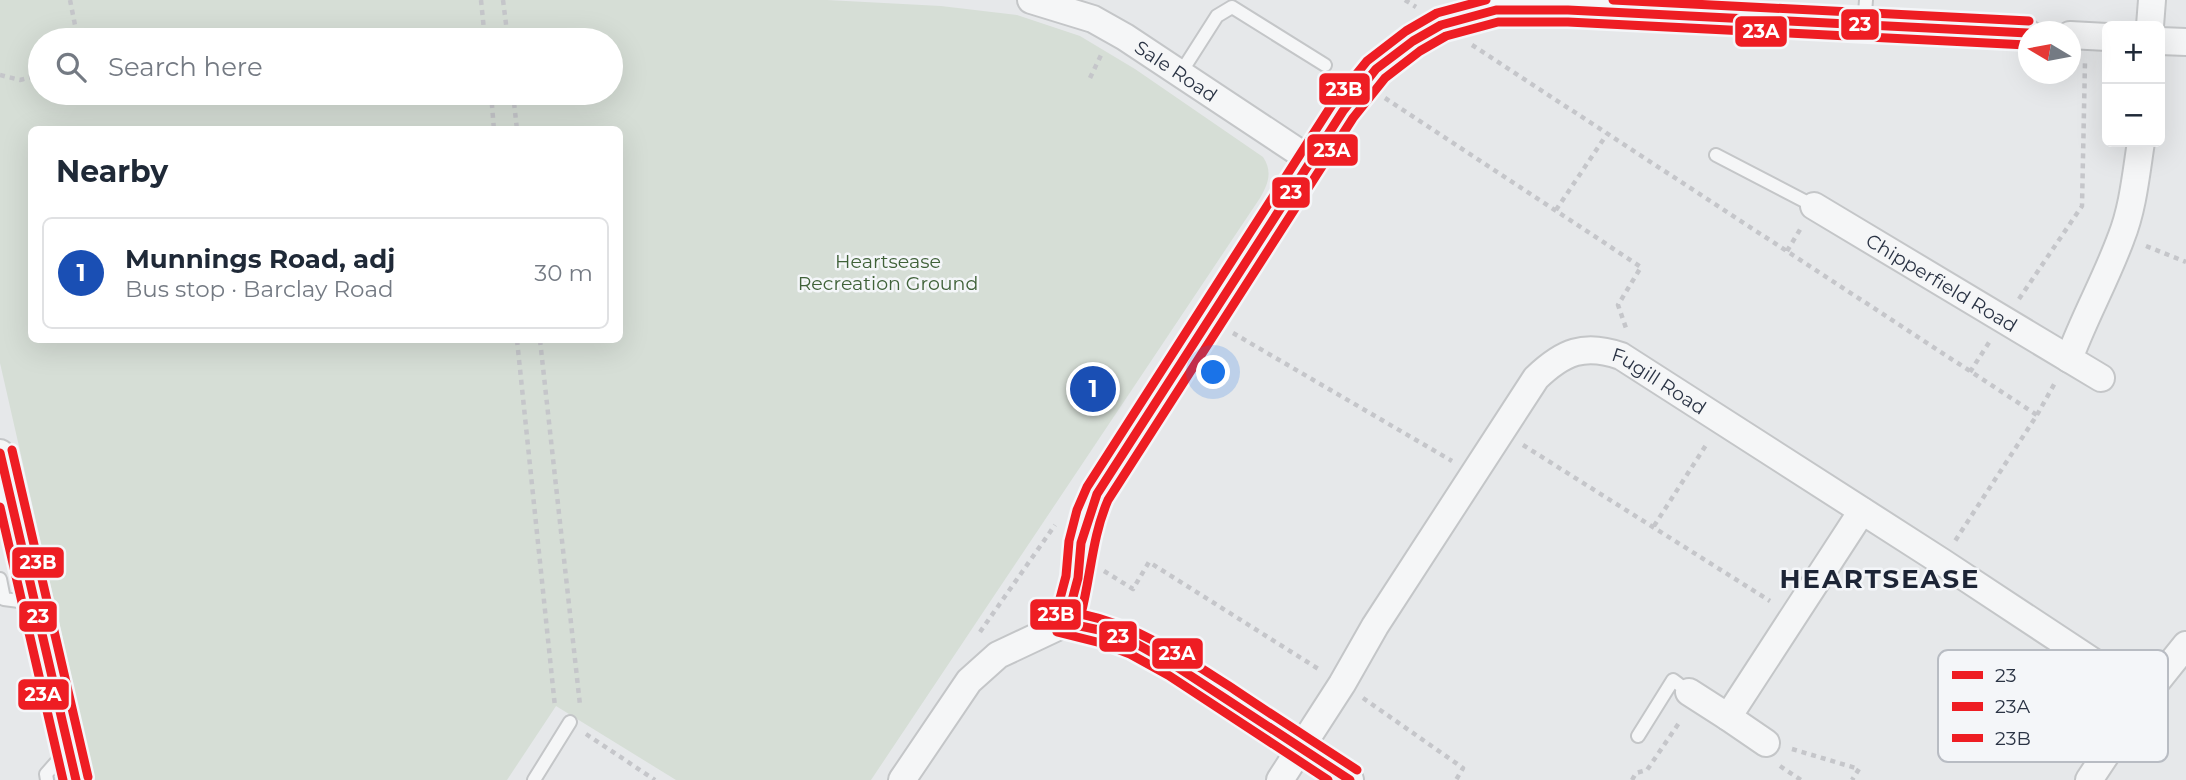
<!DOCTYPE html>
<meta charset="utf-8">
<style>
body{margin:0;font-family:Montserrat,sans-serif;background:#f6f6f7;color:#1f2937}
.controls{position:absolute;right:21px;top:21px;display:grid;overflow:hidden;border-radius:10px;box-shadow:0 7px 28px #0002}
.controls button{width:63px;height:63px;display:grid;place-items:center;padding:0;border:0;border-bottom:2px solid #e0e1e3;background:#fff;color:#1f2937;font:35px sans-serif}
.compass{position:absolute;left:2018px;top:21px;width:63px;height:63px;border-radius:50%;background:#fff;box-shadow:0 7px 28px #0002;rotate:280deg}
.you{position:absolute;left:1214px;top:373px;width:24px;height:24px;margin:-18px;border:5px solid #fff;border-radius:50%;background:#1a73e8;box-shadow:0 0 0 10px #1a73e833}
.badge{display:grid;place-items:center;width:46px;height:46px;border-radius:50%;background:#7c3aed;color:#fff;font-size:23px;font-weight:700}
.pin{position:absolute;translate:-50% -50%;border:4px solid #fff;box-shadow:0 2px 7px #0006}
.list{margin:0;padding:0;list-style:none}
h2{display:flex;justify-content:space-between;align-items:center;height:91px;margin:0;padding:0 28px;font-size:30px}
h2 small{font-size:23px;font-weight:400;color:#747a83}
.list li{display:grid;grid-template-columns:46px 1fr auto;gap:21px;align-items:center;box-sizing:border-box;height:112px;margin:0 14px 14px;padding:0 14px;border:2px solid #e0e1e3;border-radius:10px}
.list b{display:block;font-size:26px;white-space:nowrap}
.list p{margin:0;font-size:23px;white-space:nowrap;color:#747a83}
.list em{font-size:23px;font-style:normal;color:#747a83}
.icon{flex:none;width:38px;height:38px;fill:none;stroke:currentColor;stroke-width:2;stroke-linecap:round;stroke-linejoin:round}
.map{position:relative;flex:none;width:2186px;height:780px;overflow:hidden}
.search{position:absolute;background:#fff;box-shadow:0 7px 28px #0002;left:28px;top:28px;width:595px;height:77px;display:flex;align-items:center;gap:18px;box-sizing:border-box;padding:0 24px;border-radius:38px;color:#747a83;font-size:26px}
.panel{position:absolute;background:#fff;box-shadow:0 7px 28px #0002;left:28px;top:126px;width:595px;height:217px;border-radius:10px}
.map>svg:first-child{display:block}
.green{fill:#d6ded6;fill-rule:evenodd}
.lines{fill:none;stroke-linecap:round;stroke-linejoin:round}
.service-casing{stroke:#c4c6c8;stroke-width:16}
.minor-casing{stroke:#c4c6c8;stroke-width:30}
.path{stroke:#c5c6ca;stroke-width:4.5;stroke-dasharray:5 5;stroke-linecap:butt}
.service{stroke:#f5f6f7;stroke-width:12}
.minor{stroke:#f5f6f7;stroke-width:26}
.bus-1-casing{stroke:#f4f6f9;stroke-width:14}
.bus-2-casing{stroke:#f4f6f9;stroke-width:14}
.bus-3-casing{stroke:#f4f6f9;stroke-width:14}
.bus-1{stroke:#ee1d23;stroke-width:9}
.bus-2{stroke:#ee1d23;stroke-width:9}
.bus-3{stroke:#ee1d23;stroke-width:9}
.labels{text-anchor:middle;stroke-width:5;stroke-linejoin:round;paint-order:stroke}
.street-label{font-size:19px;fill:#2b3445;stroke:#f4f6f9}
.park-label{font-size:19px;fill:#3f6138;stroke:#f4f6f9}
.district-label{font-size:26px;font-weight:bold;letter-spacing:2px;fill:#1d2536;stroke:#f4f6f9}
.key{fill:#f4f6f9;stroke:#b8bcc3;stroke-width:2}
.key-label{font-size:19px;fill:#2b3445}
.line-badge{stroke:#f4f6f9;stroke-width:2.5}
.badge-label{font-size:19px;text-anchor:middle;font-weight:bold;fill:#fff}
</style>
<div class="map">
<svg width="2186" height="780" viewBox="0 0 2186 780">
<rect width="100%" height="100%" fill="#e6e8ea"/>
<path class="green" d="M0 0H827L941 6 1017 15 1080 36 1135 69 1263 157C1273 172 1268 184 1260 198L871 780H676L556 706 507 780H95L0 363ZM40 40H611V93H40ZM32 130H620V340H32Z"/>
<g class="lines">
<defs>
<path id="service" d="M1864 26 1866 0
M1180 74 1217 16 1232 7 1325 65
M1716 155 1814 206
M0 579 4 599 34 603
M1638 736 1673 680 1689 692
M47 780 46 774 68 749
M534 780 570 722"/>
<g id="minor">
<path id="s1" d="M1031 0 1093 19 1125 37 1312 161"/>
<path d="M2150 26 2152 0"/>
<path d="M2070 35 2107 37"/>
<path d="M2160 41 2186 42"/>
<path id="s2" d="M1814 206 2101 378"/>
<path d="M2069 359C2084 318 2106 279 2121 238 2133 208 2136 174 2141 142"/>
<path d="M0 453 76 780"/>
<path d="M1066 623 1078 578 1081 543 1089 513 1097 494 1343 111 1376 69 1413 41 1441 25 1496 10H1568L2028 33"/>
<path d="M1689 692 1728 717 1862 511"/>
<path d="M1728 717 1766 743"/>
<path d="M902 780 969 681 998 655 1066 623 1104 631 1135 643 1174 665 1350 780"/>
<path id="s3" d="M1280 780 1342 684 1375 626 1536 378C1563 352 1584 343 1621 356L1942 562 2145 696"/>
<path d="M2089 780 2145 696 2186 645"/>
</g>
</defs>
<use href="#service" class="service-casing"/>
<use href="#minor" class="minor-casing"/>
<path class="path" d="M70 0 78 40
M481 0 485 40
M503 0 508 40
M1405 0 1416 7
M1472 45 2037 415 1955 541
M0 75 20 80 40 75
M1090 78 1102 53
M491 93 494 130
M513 93 517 130
M1385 98 1641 267 1618 305 1627 331
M1556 210 1607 134
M2146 246 2186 262
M1787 251 1801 228
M2019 299 2082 206 2085 61
M1233 333 1452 461
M517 340 555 707
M540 340 580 705
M1970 372 1990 341
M2037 415 2056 381
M1523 445 1770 601
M1654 526 1708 442
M1104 571 1133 589 1149 562 1320 670
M980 632 1055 525
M1363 698 1463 768 1456 780
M586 734 655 780
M1792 749 1859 769 1852 780
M1780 766 1801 780
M1632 780 1636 773 1647 770 1681 720"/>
<use href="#service" class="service"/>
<use href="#minor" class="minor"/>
<defs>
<path id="bus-1" d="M0 453 76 780
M1350 780 1174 665 1135 643 1104 631 1066 623 1078 578 1081 543 1097 494 1343 111 1376 69 1413 41 1441 25 1496 10H1568L2028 33"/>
<path id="bus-2" d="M0 507 63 780
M1357 770C1316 743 1275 717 1235 690 1186 658 1139 626 1081 614 1091 575 1092 537 1108 500L1353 118 1385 78 1420 51 1446 36 1498 22H1568L2027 45"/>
<path id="bus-3" d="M1613 0 2029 21
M12 450 88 777
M1328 780 1168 675 1130 654 1101 643 1057 632 1054 621 1066 576 1069 541 1077 510 1087 487 1333 103 1367 61 1406 31 1437 13 1486 0"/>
</defs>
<use href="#bus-1" class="bus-1-casing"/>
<use href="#bus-2" class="bus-2-casing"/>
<use href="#bus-3" class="bus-3-casing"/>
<use href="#bus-1" class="bus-1"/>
<use href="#bus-2" class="bus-2"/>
<use href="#bus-3" class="bus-3"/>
</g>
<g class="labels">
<g class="street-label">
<text dy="7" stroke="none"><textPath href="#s1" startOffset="163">Sale Road</textPath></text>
<text dy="7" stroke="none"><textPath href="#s2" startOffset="149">Chipperfield Road</textPath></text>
<text dy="7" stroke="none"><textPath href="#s3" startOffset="616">Fugill Road</textPath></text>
</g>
<g class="park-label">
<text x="888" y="268">Heartsease<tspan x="888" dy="22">Recreation Ground</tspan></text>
</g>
<g class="district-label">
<text x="1880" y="588">HEARTSEASE</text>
</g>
</g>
<rect x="1938" y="650" width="230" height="112" rx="10" class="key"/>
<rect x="1952" y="671" width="31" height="8" fill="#ee1d23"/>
<rect x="1952" y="702" width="31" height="9" fill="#ee1d23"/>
<rect x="1952" y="734" width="31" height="8" fill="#ee1d23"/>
<g class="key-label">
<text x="1995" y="682">23</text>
<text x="1995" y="713">23A</text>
<text x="1995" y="745">23B</text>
</g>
<g class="line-badge">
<rect x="1840" y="8" width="40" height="33" rx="7" fill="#ee1d23"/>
<rect x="1734" y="15" width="54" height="33" rx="7" fill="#ee1d23"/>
<rect x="1318" y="72" width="53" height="34" rx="7" fill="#ee1d23"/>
<rect x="1306" y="133" width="53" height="34" rx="7" fill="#ee1d23"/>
<rect x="1271" y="176" width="40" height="33" rx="7" fill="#ee1d23"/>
<rect x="11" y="546" width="54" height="33" rx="7" fill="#ee1d23"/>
<rect x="1029" y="598" width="53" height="33" rx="7" fill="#ee1d23"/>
<rect x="18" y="600" width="40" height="33" rx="7" fill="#ee1d23"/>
<rect x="1098" y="620" width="40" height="33" rx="7" fill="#ee1d23"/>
<rect x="1151" y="637" width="53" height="33" rx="7" fill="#ee1d23"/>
<rect x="17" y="678" width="53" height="33" rx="7" fill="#ee1d23"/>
</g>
<g class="badge-label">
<text x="1860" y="31">23</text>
<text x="1761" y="38">23A</text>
<text x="1344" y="96">23B</text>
<text x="1332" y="157">23A</text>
<text x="1291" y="199">23</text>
<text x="38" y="569">23B</text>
<text x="1056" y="621">23B</text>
<text x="38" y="623">23</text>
<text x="1118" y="643">23</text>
<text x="1177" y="660">23A</text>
<text x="43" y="701">23A</text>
</g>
</svg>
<div class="controls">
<button>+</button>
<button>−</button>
</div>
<svg class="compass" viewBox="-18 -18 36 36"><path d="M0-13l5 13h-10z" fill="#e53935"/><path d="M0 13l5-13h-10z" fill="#747a83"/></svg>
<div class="you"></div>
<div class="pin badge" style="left:1093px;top:389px;background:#1a4fb4">1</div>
<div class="search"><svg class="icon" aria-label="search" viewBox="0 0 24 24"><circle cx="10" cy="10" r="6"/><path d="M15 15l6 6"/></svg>Search here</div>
<section class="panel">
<h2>Nearby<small></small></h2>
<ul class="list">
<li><span class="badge" style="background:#1a4fb4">1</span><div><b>Munnings Road, adj</b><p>Bus stop · Barclay Road</p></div><em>30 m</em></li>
</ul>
</section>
</div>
